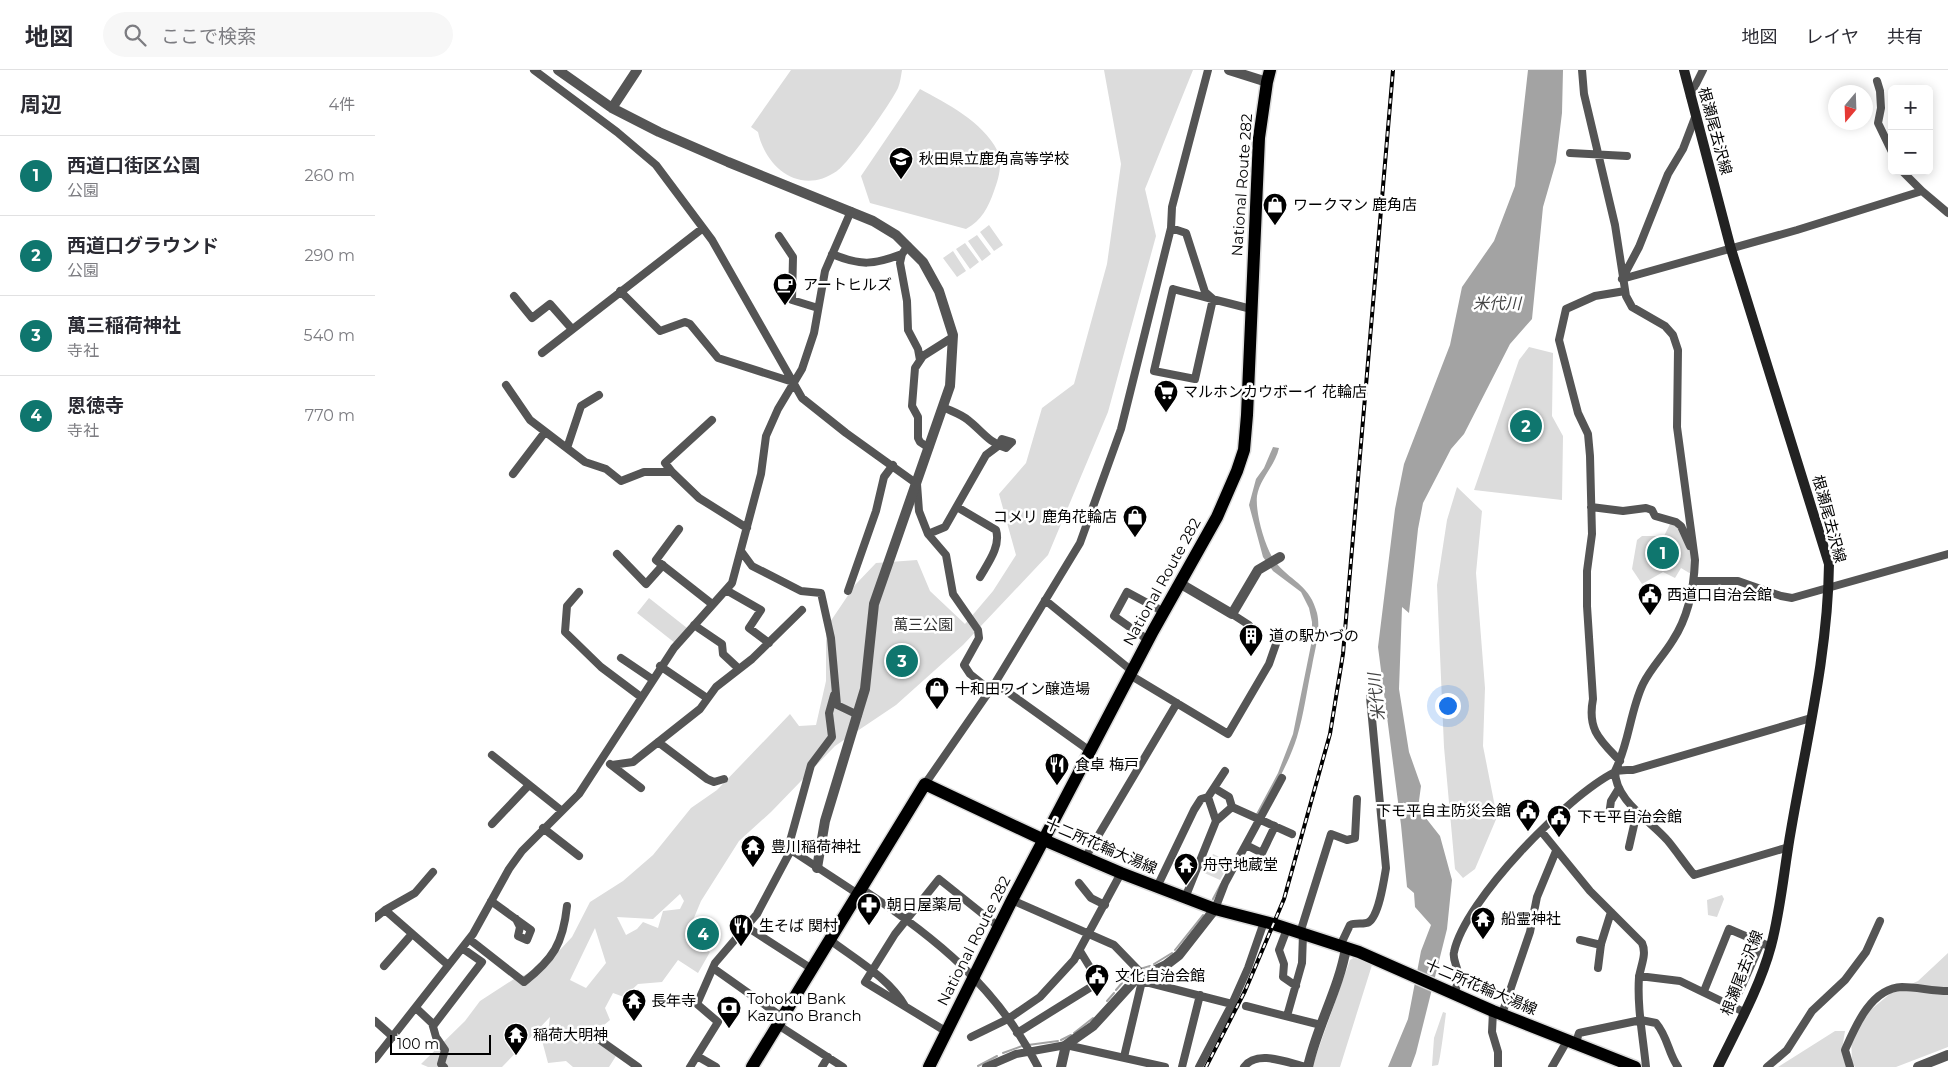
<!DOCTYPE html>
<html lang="ja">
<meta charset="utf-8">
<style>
body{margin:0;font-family:Montserrat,"Noto Sans JP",sans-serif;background:#f7f7f7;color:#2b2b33}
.controls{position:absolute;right:15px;top:15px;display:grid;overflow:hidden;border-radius:8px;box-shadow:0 2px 12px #0003}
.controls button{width:45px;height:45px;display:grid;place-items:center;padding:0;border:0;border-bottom:1px solid #e1e1e2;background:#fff;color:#2b2b33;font:25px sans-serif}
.compass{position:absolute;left:1453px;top:15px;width:45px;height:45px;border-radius:50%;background:#fff;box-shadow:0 2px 12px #0003;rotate:199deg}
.scale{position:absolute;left:15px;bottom:12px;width:101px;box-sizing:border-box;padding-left:5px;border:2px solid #000;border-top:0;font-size:14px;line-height:18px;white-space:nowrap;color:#000;-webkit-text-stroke:4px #fff;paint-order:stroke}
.you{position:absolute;left:1072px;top:635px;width:18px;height:18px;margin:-12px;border:4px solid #fff;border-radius:50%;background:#1a73e8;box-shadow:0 0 0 8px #1a73e833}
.badge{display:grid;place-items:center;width:32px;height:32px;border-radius:50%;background:#0f766e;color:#fff;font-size:16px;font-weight:700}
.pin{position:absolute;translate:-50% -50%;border:2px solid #fff;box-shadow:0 1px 5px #0006}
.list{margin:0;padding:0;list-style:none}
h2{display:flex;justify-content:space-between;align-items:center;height:65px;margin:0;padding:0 20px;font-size:21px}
h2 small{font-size:16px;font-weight:400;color:#7c7c81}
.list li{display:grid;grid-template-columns:32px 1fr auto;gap:15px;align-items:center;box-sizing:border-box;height:80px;padding:0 20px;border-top:1px solid #e1e1e2}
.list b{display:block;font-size:19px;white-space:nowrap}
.list p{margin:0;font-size:16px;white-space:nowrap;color:#7c7c81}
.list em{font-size:16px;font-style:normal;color:#7c7c81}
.icon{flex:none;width:28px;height:28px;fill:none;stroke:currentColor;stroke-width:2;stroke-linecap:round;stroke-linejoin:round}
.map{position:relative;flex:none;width:1573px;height:997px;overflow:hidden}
header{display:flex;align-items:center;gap:30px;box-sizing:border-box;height:70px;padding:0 25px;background:#fff;border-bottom:1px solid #e1e1e2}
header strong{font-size:24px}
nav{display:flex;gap:28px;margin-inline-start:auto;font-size:18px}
.search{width:350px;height:45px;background:#f7f7f7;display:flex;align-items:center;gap:12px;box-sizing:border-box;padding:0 18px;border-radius:28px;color:#7c7c81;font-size:19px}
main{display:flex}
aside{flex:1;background:#fff}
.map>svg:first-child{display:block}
.green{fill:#dcdcdc;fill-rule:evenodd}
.water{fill:#a3a3a3}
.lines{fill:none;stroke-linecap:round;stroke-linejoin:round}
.stream{stroke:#a3a3a3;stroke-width:2}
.minor-tunnel{stroke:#d9d9d9;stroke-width:8;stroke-dasharray:8 4;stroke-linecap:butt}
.primary-casing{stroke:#dbdbdb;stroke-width:15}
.trunk-casing{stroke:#dbdbdb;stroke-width:15}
.minor{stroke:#555;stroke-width:8}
.tertiary{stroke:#555;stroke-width:10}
.secondary{stroke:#222;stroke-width:10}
.primary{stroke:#000;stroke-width:12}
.trunk{stroke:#000;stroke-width:12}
.rail-casing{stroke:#000;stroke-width:4}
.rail{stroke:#fff;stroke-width:2;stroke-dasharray:5.5;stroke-linecap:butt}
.labels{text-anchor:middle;stroke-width:5;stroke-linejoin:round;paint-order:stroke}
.street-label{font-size:15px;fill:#000;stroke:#fff}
.poi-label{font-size:15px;fill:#000;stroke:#fff;text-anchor:start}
.park-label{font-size:15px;fill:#333;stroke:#fff}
.water-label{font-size:16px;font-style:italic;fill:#444;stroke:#fff}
</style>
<header>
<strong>地図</strong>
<div class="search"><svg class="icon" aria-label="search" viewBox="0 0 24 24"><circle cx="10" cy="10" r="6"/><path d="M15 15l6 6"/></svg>ここで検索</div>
<nav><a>地図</a><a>レイヤ</a><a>共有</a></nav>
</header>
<main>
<aside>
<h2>周辺<small>4件</small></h2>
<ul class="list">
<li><span class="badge">1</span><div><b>西道口街区公園</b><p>公園</p></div><em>260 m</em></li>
<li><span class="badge">2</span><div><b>西道口グラウンド</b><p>公園</p></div><em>290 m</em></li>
<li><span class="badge">3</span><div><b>萬三稲荷神社</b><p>寺社</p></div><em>540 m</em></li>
<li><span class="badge">4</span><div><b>恩徳寺</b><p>寺社</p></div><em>770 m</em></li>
</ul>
</aside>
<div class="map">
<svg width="1573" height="997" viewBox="0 0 1573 997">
<rect width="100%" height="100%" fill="#fff"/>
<path class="green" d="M416 0H527C526 6 525 13 523 18 516 33 474 93 462 101 426 126 391 99 383 62L376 57Z
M729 0H818L770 119 781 166 733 342 673 485 588 575 521 635 460 676 396 742 364 771 326 831 311 867 335 882 323 903 303 890 287 912 263 914 249 927 238 923 230 938 235 950 229 955 214 956 197 962 205 970 215 968 241 986 234 997H198L191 991 173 993 165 963 173 962 175 947 127 997H53L46 994 90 951 105 931 139 909 168 898 197 867 215 832 248 811 278 785 316 738 342 720 415 644 424 656 441 655 451 611V558L480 515 501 493 542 490 555 521 590 554 618 521 641 485 624 424 651 393 667 338 699 314 732 194 746 94ZM305 824 309 831 305 839 288 841 283 858 268 852 262 859 251 865 242 847 278 849ZM220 858 231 893 211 918 195 910Z
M545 19C571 33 608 52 622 80 628 93 624 108 619 121 613 138 607 150 591 159L495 133 486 106Z
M614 155 628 175 619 181 605 162Z
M602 165 616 184 607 191 593 171Z
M590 173 604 192 595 199 581 179Z
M578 181 591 201 582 207 568 188Z
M1154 277 1178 283 1177 346 1188 366 1187 430 1099 420 1144 290Z
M1082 417 1107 441 1101 503 1110 618 1108 676 1122 747 1100 799 1088 808 1080 799 1069 677 1062 515 1072 450Z
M1296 452C1313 464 1318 483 1316 504L1306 498 1300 508 1288 502 1267 514 1257 499 1262 470 1267 466H1289Z
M274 528 312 558 300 573 262 543Z
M838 784 855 792 845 810 825 801 831 786 836 788Z
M1347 825 1349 829 1342 847 1333 845 1332 830Z
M1573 883V977L1521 997H1480L1477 993 1476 965 1493 942 1516 923 1543 911Z
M980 887 997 895 965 997H937L975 890Z
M1068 942 1071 943C1070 951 1065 992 1063 995L1057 996 1059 968Z
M1460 961H1470L1467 979 1471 997H1403Z"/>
<path class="water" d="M1153 0H1188L1187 43 1181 92 1168 137 1157 249 1135 274 1089 364 1076 379 1048 433 1043 459 1034 543 1027 537 1024 619 1034 682 1046 716 1043 738 1065 766 1077 810 1072 859 1041 983 1036 997H1013L1033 949 1046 881 1056 855 1040 837 1039 823 1032 817 1026 755 1003 577 1020 439 1029 394 1075 275 1087 217 1119 171 1140 116Z
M898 377 904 378C900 396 885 408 882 426 880 443 891 482 902 494 919 513 935 516 942 543 946 560 940 579 937 596 932 619 929 644 922 667 913 695 898 720 884 746L881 744 903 703 918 664 937 570V552L934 538 926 522 898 501 888 487 874 435 881 409 889 398Z"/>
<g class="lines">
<path class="stream" d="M838 829 846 814
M800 880 828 845
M779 894 797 883
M765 899 775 896
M749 910 761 902
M741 920 747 913
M732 931 739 923
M699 963 718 948
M686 970 696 965
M653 975 683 971
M628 983 647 976
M603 996 622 986"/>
<path class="minor-tunnel" d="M857 934 871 936"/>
<defs>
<path id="primary" d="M377 997 550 714 669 770 746 803 840 839 898 854 984 882 1118 941 1260 997"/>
<path id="trunk" d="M554 997 637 830 778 561 842 447 862 401 869 380 872 345 884 68 892 12 895 0"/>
</defs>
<use href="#primary" class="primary-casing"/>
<use href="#trunk" class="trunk-casing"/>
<path class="minor" d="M159 0 242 62 281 95 337 170 427 328 471 363 542 414 544 441 553 464 571 485 578 524 603 560 604 568 589 595 595 604 615 620
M1207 0 1209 24 1240 155 1251 226 1257 237 1290 256 1298 265 1303 280 1302 357 1320 490C1319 517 1313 547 1298 570 1289 585 1276 598 1268 614 1255 641 1254 674 1240 701 1240 731 1275 750 1293 771 1302 782 1310 794 1319 805L1414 777
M1502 11 1505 21 1506 38 1503 53 1517 82
M1315 26 1328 0
M1195 83 1252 86
M1527 101 1547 121
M796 158 811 163 830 222 838 229 820 309 779 301 798 219C824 226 850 232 876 239
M404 166 418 187 417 230 443 238
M533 176 527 184 525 193 532 231 533 260 543 279 545 290
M457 184C486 196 498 195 527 184
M1247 209 1422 160 1547 121 1573 143
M1247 209 1264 177 1293 104 1308 79 1321 45
M245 221 285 261 310 252 315 254 343 288 418 312
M139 226 157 248 175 234 197 259
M167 283 328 158
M131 315 155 350 210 392 231 399 246 411 269 402H297L324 428 372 458
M192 378 206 336 224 325
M554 378 545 372 543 368V347L537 336 540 298 548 286 578 267
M297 402 290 393 337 350
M138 404 170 362
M582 437 621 460C626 476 613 493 605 507
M1216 437 1248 441 1271 438 1277 440 1280 446 1301 452 1306 456 1315 476
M304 459 281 490 337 534
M553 464 570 457 611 385 623 376 627 369 637 372 631 378C614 373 606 360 593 350 586 344 576 341 568 337
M366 481 377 496 426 521 446 523 456 568 462 635 483 645
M242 484 271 514 288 495
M1319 511H1363L1406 526 1417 528 1573 484
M351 520 386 540 374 558 394 573
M473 521 501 441 509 407 518 395
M204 522 192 536 190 562 226 597 266 627
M670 530 757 601
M857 544 874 555
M319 555 347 574 348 584 363 598
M773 570 739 546 752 522 789 542
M246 588 277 609
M285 596 332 628
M755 605 853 664 894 594 902 571
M620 613 715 681
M283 672 332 709 339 712 349 709
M117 685 187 741
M1245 691C1225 670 1212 660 1218 629L1212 536V501L1217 464 1215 386 1213 364 1203 343 1184 270 1191 239 1220 226 1250 221
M235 694 266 718
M237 695 258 692 325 639 341 617 377 589 427 540
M550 714 620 613 705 473 746 359 796 158 797 137 833 0
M839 718 854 727 857 737
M1234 745 1236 731 1244 718
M841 751 857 737 917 764
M117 754 154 715
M168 758 204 786
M1166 761 1215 821 1267 873C1272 884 1266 895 1264 907 1262 937 1268 967 1271 997
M871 775 887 783 900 756
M1254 777 1262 742
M416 780 415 771 436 695 457 667 454 643 459 625
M710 788 802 633
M704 813 716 828 730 835
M782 817 819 740 826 729 833 727 850 701
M487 819C560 867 622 917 663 997
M810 828 841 751 833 727
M637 830 739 875 768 905 767 911 857 934
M116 831 156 860 152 870 143 866 145 857 141 849
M840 839 850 813 907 708
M10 840 40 823 58 802
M0 848 10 840 73 895
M372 857 437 899
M912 859 904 880 909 894 908 907 921 916
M925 863 956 764 972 770 980 768 982 729
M94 869 149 912C178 889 188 874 192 836
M455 870C480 889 514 908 530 936
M1205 870 1226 875
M965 876 975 855C981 852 989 855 994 852 1004 845 1009 810 1011 798L995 627
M9 896 37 864
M338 898 407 947
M1223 898 1226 874 1236 842
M1264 906 1305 911 1369 942
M1329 921 1354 859 1396 877
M1080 923C1081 917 1084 910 1083 904 1083 897 1077 889 1079 882 1090 830 1192 726 1240 702 1245 699 1253 700 1258 700L1436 648
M871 936 946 955
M1358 936 1386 873
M41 938 57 953 61 967 70 980 66 994 69 997
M1118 941 1117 962 1123 982V997
M1127 944 1155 862 1162 827 1181 781
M912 946 927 893 928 864
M0 951 18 967
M403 955 468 997
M58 956 107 892 87 878
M572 962 490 912 520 864 564 809 624 857
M642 963 724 912 705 881
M596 967 633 949 665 927 699 890 746 803
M222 968 263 997
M1200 975 1204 963 1266 950 1281 953C1293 967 1293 983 1303 997
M322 986 341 997
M749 987 767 911
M0 989 98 864 134 799 147 781 204 724 299 578 357 513 386 404 391 366 403 339 427 299 439 263 450 201 476 141
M315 997 343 952 322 934 340 893 382 844 416 780 483 824
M447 997 453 987
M611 997 641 984 691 975 790 997
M807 997 825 925
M824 997 857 934 873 898 889 852
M869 997C882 979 913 993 931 997
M1177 997 1192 971
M1392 997 1412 980 1437 941 1470 910 1491 882 1505 851
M1475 997 1470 980C1480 957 1496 918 1527 917 1542 917 1557 921 1573 921"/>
<path class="tertiary" d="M183 0 237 38
M262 0 237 38 284 62 353 92 498 151 521 165 548 192 564 221 578 265 575 316 499 534 490 619 450 751 442 798
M854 0 892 12
M806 514 857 544 883 500 905 487
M686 997 691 975 718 956 760 910 791 895 804 885 840 839
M933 997C942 956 964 919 971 878
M1543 997 1573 985"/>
<path class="secondary" d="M1309 0 1356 179 1454 494C1453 584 1431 672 1416 760 1409 799 1406 838 1396 876 1385 917 1362 958 1343 997"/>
<use href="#primary" class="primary"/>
<use href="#trunk" class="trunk"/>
<defs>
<path id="rail" d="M831 997 870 921 909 829 955 664 968 584 1018 0"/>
</defs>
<use href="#rail" class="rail-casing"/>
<use href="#rail" class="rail"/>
</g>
<defs>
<symbol id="school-pin" viewBox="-11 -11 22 30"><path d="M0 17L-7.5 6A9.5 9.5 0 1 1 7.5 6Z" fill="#000" stroke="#fff"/><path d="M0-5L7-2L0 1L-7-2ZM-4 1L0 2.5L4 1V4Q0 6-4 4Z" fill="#fff"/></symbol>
<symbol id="shop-pin" viewBox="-11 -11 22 30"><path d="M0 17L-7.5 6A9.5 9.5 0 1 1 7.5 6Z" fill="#000" stroke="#fff"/><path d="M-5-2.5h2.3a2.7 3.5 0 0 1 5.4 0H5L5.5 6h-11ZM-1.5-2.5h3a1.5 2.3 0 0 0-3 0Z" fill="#fff"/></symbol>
<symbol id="cafe-pin" viewBox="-11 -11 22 30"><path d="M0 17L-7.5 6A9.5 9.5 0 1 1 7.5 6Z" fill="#000" stroke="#fff"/><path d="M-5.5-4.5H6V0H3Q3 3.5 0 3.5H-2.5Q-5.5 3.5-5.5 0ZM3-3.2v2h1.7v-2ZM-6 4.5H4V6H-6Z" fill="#fff"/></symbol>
<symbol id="supermarket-pin" viewBox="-11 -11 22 30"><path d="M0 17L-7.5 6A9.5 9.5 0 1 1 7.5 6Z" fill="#000" stroke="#fff"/><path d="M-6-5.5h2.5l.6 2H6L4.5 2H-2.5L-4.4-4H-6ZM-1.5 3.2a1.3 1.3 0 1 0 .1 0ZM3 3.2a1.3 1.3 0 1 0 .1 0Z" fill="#fff"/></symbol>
<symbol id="civic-pin" viewBox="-11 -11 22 30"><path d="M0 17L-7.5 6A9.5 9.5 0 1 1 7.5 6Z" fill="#000" stroke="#fff"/><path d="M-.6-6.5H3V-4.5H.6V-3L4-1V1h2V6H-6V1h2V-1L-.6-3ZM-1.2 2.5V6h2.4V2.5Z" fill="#fff"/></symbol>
<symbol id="building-pin" viewBox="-11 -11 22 30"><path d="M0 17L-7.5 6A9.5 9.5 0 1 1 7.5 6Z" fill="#000" stroke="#fff"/><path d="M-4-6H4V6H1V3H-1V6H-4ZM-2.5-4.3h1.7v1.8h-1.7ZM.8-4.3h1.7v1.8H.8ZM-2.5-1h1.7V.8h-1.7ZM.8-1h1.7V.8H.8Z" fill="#fff"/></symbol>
<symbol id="restaurant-pin" viewBox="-11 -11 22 30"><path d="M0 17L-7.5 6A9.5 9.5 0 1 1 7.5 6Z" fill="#000" stroke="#fff"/><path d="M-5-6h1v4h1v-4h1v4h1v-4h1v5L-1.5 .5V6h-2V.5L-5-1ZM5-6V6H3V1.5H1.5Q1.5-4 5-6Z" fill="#fff"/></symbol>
<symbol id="temple-pin" viewBox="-11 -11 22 30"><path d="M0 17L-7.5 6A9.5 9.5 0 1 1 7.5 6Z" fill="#000" stroke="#fff"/><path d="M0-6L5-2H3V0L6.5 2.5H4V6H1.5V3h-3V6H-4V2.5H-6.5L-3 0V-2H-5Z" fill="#fff"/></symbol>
<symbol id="pharmacy-pin" viewBox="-11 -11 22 30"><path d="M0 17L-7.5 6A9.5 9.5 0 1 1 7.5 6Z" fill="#000" stroke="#fff"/><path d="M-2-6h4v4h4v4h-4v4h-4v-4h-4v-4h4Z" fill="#fff"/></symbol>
<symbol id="bank-pin" viewBox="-11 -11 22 30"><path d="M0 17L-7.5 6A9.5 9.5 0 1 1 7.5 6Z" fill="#000" stroke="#fff"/><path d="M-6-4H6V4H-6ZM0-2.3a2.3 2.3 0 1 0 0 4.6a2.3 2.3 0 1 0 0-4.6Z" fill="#fff"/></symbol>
</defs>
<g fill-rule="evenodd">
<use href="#school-pin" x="512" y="75" width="28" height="38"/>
<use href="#shop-pin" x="886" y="121" width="28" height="38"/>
<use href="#cafe-pin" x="396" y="201" width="28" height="38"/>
<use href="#supermarket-pin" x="777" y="308" width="28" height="38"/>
<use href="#shop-pin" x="746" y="433" width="28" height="38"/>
<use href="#civic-pin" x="1261" y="511" width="28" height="38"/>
<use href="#building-pin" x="862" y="552" width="28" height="38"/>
<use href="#shop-pin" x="548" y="605" width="28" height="38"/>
<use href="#restaurant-pin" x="668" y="681" width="28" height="38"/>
<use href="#civic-pin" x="1139" y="727" width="28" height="38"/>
<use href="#civic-pin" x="1170" y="733" width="28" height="38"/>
<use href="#temple-pin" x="364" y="763" width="28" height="38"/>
<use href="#temple-pin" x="797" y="781" width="28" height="38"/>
<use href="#pharmacy-pin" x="480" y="821" width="28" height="38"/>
<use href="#temple-pin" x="1094" y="835" width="28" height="38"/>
<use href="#restaurant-pin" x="352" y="842" width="28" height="38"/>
<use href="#civic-pin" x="708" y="892" width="28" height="38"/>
<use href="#temple-pin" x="245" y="917" width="28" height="38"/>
<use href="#bank-pin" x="340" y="924" width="28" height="38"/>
<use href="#temple-pin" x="127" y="951" width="28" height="38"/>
</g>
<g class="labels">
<g class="street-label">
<text transform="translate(1340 61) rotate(75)" y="5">根瀬尾去沢線</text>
<text transform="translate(867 115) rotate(-86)" y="5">National Route 282</text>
<text transform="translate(1454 449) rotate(75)" y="5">根瀬尾去沢線</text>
<text transform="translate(787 512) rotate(-61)" y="5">National Route 282</text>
<text transform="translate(726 776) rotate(23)" y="5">十二所花輪大湯線</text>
<text transform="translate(599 871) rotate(-63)" y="5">National Route 282</text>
<text transform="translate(1367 903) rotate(-69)" y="5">根瀬尾去沢線</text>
<text transform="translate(1106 917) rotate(23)" y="5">十二所花輪大湯線</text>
</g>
<g class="poi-label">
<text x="544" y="94">秋田県立鹿角高等学校</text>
<text x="918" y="140">ワークマン 鹿角店</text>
<text x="428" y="220">アートヒルズ</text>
<text x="808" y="327">マルホンカウボーイ 花輪店</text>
<text x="742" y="452" text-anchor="end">コメリ 鹿角花輪店</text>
<text x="1292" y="530">西道口自治会館</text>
<text x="894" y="571">道の駅かづの</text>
<text x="580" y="624">十和田ワイン醸造場</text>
<text x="700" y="700">食卓 梅戸</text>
<text x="1136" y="746" text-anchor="end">下モ平自主防災会館</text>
<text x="1202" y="752">下モ平自治会館</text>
<text x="396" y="782">豊川稲荷神社</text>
<text x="828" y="800">舟守地蔵堂</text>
<text x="512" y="840">朝日屋薬局</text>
<text x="1126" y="854">船霊神社</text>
<text x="384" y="861">生そば 関村</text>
<text x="740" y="911">文化自治会館</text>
<text x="372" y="934">Tohoku Bank<tspan x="372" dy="17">Kazuno Branch</tspan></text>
<text x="276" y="936">長年寺</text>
<text x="158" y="970">稲荷大明神</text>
</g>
<g class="park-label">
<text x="548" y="560">萬三公園</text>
</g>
<g class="water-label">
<text x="1122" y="239">米代川</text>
<text transform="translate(1001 627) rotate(-96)" y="6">米代川</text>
</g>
</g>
</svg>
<div class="controls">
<button>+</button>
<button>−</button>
</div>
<svg class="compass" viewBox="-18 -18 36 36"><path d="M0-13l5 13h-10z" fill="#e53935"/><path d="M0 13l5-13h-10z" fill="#7c7c81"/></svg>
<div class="scale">100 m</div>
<div class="you"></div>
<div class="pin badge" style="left:1288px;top:483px">1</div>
<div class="pin badge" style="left:1151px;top:356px">2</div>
<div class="pin badge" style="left:527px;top:591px">3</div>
<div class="pin badge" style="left:328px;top:864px">4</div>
</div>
</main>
